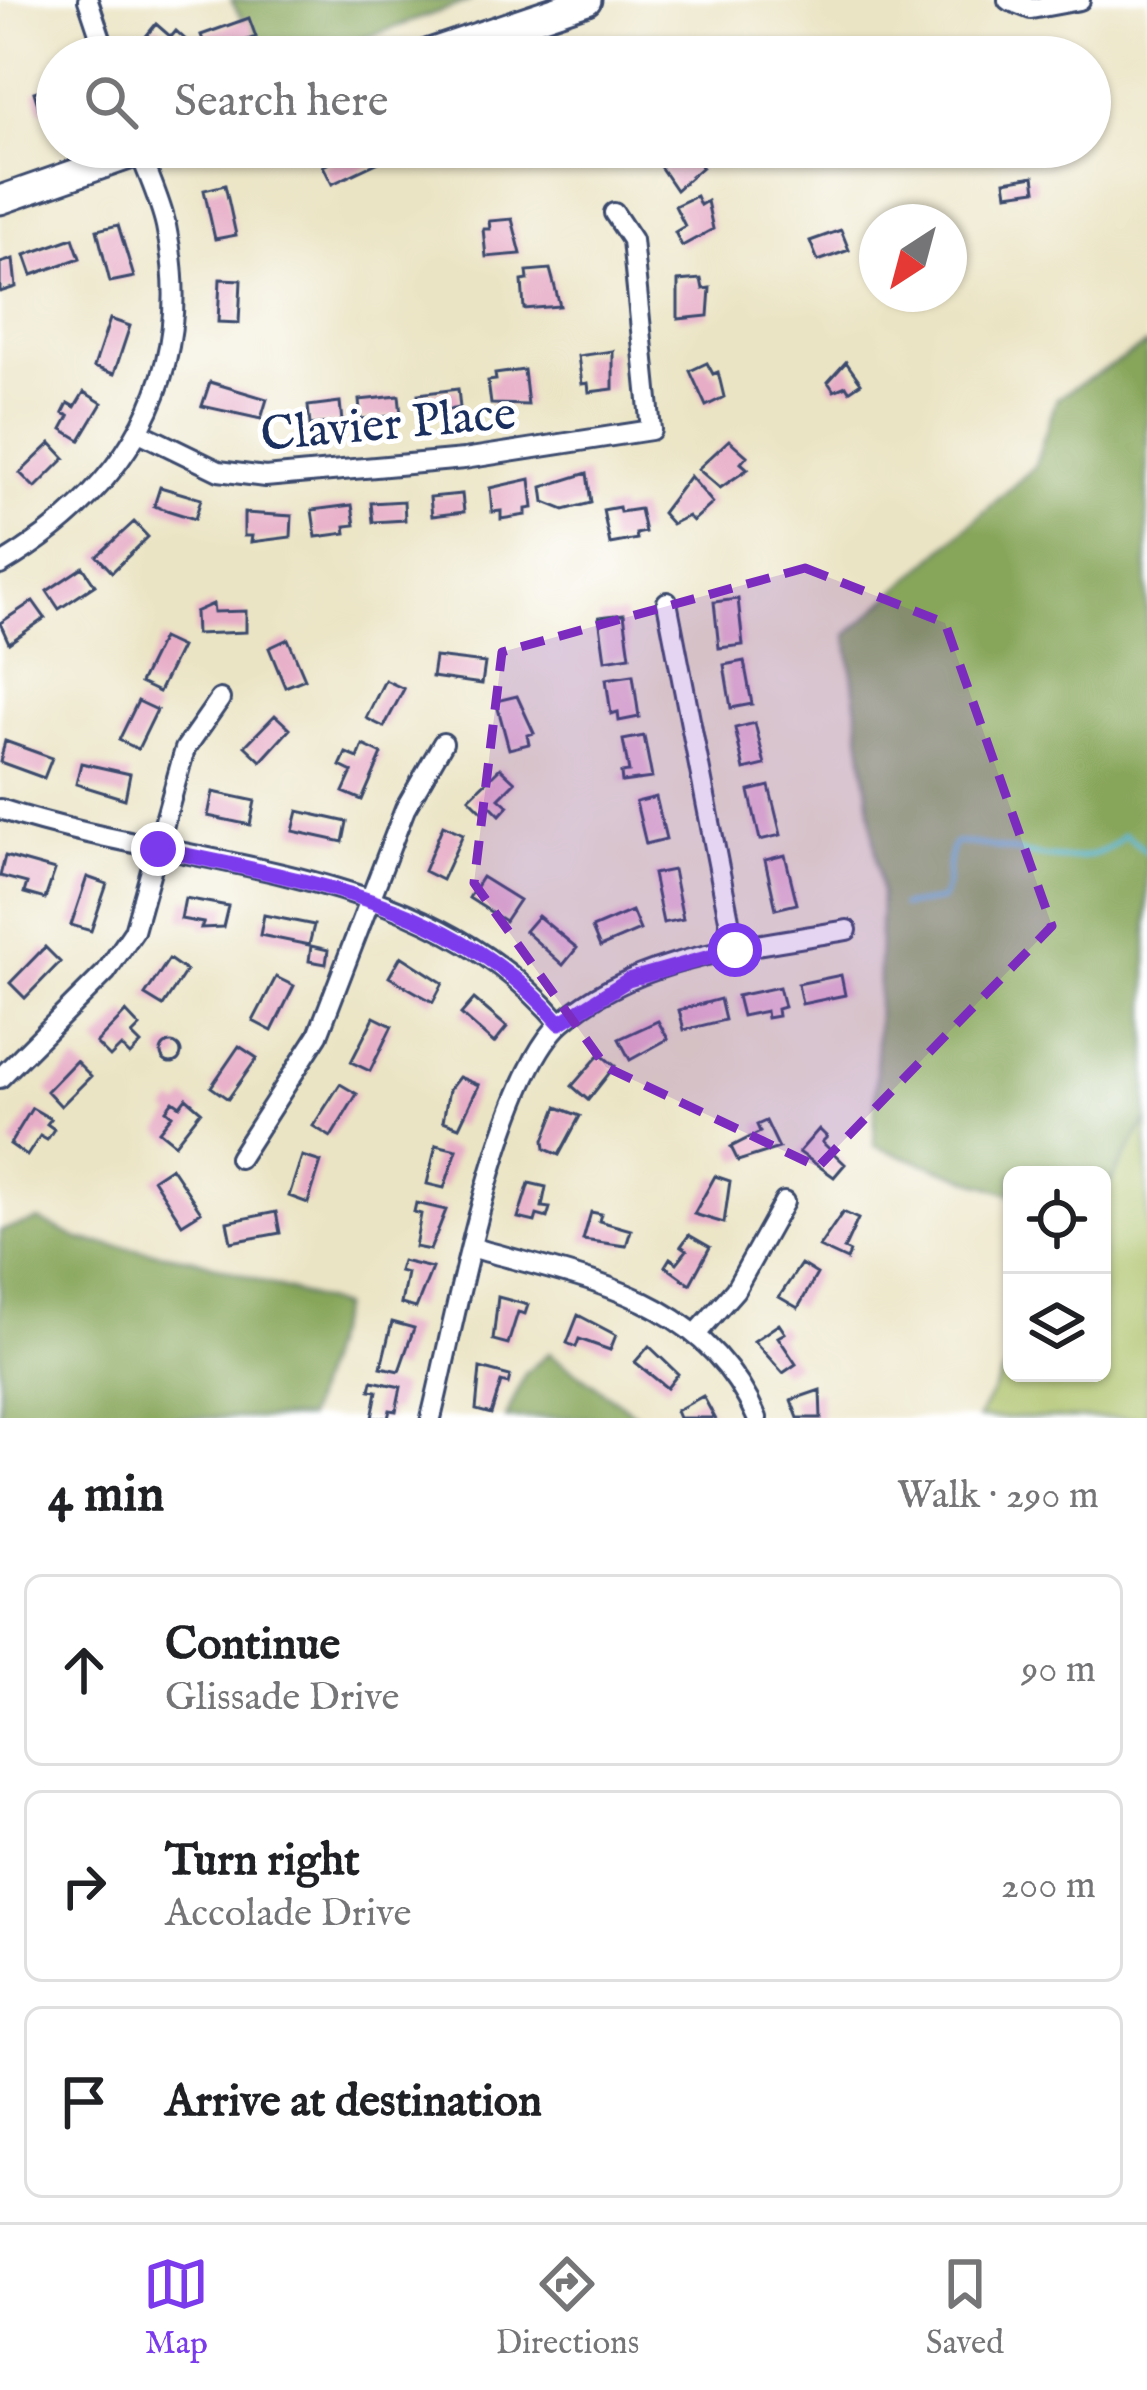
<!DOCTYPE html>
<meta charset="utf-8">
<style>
body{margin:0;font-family:"IM FELL English",serif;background:#f2f2f2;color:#202124}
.controls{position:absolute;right:36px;bottom:36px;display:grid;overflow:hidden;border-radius:18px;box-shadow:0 3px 9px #0004}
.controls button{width:108px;height:108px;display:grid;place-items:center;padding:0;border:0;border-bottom:3px solid #e0e0e0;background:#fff;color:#202124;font:60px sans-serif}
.compass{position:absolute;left:859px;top:204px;width:108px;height:108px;border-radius:50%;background:#fff;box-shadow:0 3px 9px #0004;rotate:216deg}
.stop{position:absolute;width:36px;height:36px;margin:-27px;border:9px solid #7c3aed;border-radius:50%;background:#fff}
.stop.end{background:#7c3aed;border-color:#fff;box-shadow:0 3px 12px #0008}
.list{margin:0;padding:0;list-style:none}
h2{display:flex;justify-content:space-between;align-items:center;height:156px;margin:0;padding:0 48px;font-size:51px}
h2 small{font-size:39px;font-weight:400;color:#757577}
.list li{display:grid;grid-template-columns:78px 1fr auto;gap:36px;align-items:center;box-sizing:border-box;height:192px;margin:0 24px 24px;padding:0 24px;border:3px solid #e0e0e0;border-radius:18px}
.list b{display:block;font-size:45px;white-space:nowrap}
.list p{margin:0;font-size:39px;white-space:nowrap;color:#757577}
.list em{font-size:39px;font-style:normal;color:#757577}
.icon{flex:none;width:66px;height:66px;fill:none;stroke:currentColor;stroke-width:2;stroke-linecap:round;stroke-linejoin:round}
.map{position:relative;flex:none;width:1147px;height:1418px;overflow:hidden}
.search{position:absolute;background:#fff;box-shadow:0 3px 9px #0004;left:36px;right:36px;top:36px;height:132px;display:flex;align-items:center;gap:30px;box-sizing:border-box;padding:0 42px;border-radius:66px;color:#757577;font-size:45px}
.sheet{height:804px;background:#fff}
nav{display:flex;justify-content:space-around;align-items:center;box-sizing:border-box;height:168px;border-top:3px solid #e0e0e0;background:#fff;font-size:33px;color:#757577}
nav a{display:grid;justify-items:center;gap:6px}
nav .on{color:#7c3aed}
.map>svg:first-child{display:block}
.green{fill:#aac065;stroke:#627862;stroke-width:3}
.forest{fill:#87a65a;stroke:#516a5c;stroke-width:3}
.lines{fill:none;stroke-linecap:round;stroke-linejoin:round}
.stream{stroke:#56b6d5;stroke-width:4.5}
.building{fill:#e7adc7}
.minor-casing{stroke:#3a4a6d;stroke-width:24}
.primary-casing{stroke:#3a4a6d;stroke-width:33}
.minor{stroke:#fff;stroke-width:18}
.primary{stroke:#fff;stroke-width:27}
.route{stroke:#7c3aed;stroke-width:15}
.marked{fill:#7b2cbf;fill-opacity:0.2;stroke:#7b2cbf;stroke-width:9;stroke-dasharray:24 15;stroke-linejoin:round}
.labels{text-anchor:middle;stroke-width:10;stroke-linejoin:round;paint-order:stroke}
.street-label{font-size:48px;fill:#1b2f5e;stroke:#fff}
</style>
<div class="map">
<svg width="1147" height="1418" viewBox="0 0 1147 1418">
<rect width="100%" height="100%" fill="#fff"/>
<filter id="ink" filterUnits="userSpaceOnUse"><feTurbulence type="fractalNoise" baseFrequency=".00833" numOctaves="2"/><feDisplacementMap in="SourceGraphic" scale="24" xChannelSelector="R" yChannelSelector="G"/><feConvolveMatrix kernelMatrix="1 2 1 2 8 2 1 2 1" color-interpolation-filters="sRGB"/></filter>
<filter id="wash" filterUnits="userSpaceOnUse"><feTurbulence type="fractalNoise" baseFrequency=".004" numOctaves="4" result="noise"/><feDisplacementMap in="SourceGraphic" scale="48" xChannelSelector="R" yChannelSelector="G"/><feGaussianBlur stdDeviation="2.7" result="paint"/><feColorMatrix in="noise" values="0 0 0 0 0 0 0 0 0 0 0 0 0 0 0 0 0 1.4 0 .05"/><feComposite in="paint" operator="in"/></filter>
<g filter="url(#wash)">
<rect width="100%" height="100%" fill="#ebe4c4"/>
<path class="green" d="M1147 1120V1418H978L1012 1356V1373H1102V1196Z"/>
<path class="forest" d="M231 0H472L311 57H263Z
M1147 344V1120L1102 1196V1175H1012V1195L874 1146 881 893 847 635 1034 467 1057 398Z
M39 1220 81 1240 194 1259 341 1307 307 1418H0V1231Z
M549 1353 641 1418H506L525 1374Z"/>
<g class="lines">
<path class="stream" d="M902 906 941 900C952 881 944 862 955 843 1007 841 1083 884 1124 834L1147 852"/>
</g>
<g id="blocks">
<path class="building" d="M249 18 256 37 208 54 201 35Z
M156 24 171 37 176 31 186 40 171 57H160L142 41Z
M1003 42 1007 57H950L970 47Z
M57 84V105L40 111 34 92Z
M365 147H377L383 160 332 184 323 166Z
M668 147H684L702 167 676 190 655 159Z
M1034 176 1036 190 1007 194 1005 181Z
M225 185 236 235 215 239 204 190Z
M696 196 700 205 707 201 713 229 682 246 675 232 685 226 675 206Z
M512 219 521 254 486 257 483 229H490L489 221Z
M118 225 134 277 110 282 97 230Z
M841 230 849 250 818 261 810 241Z
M73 238 80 258 32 275 25 255Z
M13 259 16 287 0 292V263Z
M550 269 560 306 524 309 522 281 528 280 527 271Z
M220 279 241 280 239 323 218 322Z
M701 279 703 289 710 288 708 316 678 319V281Z
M110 319 130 326 114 374 94 367Z
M613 351V389L589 392 588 383 582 384 578 356Z
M846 362 861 383 849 391 846 386 834 391 828 382Z
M707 363 713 374 718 372 724 397 706 406 690 371Z
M524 370 528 405 491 404 488 381 496 380 495 374Z
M210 382 267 399 261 419 202 406Z
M458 389 460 408 420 414 418 394Z
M84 392 102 403 80 440 62 429 69 416 63 413 68 403 75 407Z
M399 396 401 415 361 419 359 400Z
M340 402 342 422 310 425 308 406Z
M729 440 747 456 741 463 748 469 720 488 698 469Z
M51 443 65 458 35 488 20 473Z
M587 473 591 503 564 510 544 502 542 487Z
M690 476 713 503 693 521 688 516 672 524 662 513Z
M530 479 533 508 526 509V515L501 519V511L492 512 490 488Z
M160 487 201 499 195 519 154 506Z
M462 494 464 512 432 516 430 497Z
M404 501 405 520 373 522 371 503Z
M352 505 355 525 345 526 346 533 316 537 312 510Z
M619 507 620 512 640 509 645 532 636 534 637 539 610 544 603 510Z
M244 513 292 516 291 537 251 542 252 536H244Z
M134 522 148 537 112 572 97 556Z
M83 567 95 585 59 609 47 591Z
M738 599 743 645 719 648 714 602Z
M33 601 45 618 9 643 0 623Z
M213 604 214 612 246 611V632L196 634 195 612Z
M624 614 630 656 605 660 599 617Z
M162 638 181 647 159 692 140 683Z
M288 639 305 679 285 687 269 648Z
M435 657 485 663 482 684 432 677Z
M744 661 752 704 731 708 724 665Z
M633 675 639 717 619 721 618 712 611 714 606 679Z
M385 680 404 689 384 727 366 718Z
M517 696 534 733 527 735 529 744 509 749 496 701Z
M138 701 157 710 138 749 119 740Z
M275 715 290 729 261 761 245 746Z
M755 723 765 765 744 770 735 728Z
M644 736 652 778 622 782 621 773 629 772 623 740Z
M5 741 52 758 44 778 0 762Z
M363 745 382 754 362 800 343 792 352 772 340 766 346 753 358 758Z
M81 763 130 774 125 799 76 784Z
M500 768 515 782 499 798 508 806 500 815 491 806 483 812 469 798Z
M769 786 781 835 760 840 749 791Z
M213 792 255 801 250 825 208 816Z
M656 797 666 839 646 844 636 802Z
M298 811 347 822 343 842 293 831Z
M443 825 463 834 442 880 424 871Z
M785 855 797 904 776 909 765 860Z
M5 856 55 870 45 899 24 893 27 883 0 876Z
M673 870 683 919 663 923 653 874Z
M87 877 107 884 91 931 71 925Z
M482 877 519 900 505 921 469 898Z
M185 898 228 906 223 927 201 928 203 923 181 919Z
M632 911 640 930 600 947 592 928Z
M264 915 314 925 309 945 260 935Z
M538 916 577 948 563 965 525 931Z
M311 946 328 950 326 964 309 961Z
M45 947 60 962 25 998 10 983Z
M401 956 443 983 433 1002 389 977Z
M169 959 186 971 163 1006 145 995Z
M841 975 845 995 802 1004 798 984Z
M276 977 294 986 272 1031 253 1021Z
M779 987 784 1007 777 1009 778 1016 767 1018 766 1011 742 1016 737 996Z
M474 999 507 1027 494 1043 461 1014Z
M720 999 725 1020 684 1030 679 1010Z
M126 1012 140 1027 132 1035 141 1044 130 1055 121 1046 110 1057 96 1043Z
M374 1017 392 1026 370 1071 351 1062Z
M658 1021 668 1039 630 1060 619 1039Z
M161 1053a10 10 0 1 1 20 0a10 10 0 1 1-20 0Z
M239 1046 257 1058 228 1099 211 1087Z
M600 1054 615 1066 588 1100 572 1086Z
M76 1061 91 1076 61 1106 47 1091Z
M459 1077 479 1085 459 1127 443 1121 449 1090Z
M340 1084 357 1094 331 1137 313 1126Z
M186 1098 201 1111 175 1144 159 1131 172 1115 166 1110 173 1101 180 1106Z
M557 1107 580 1116 559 1155 545 1149 544 1140Z
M32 1108 51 1119 47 1124 54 1129 47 1140 40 1136 27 1156 10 1144Z
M766 1121 779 1148 738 1161 731 1147 760 1132 757 1125Z
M819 1129 827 1137 822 1142 845 1164 834 1177 799 1152Z
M436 1145 457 1150 444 1188 427 1184Z
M302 1156 321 1162 308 1203 289 1196Z
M171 1167 201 1212 182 1224 153 1179Z
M715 1176 730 1181 724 1223 694 1214Z
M529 1183 546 1187 542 1207 550 1208 547 1218 537 1215 535 1222 518 1218Z
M416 1203 446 1210 430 1250 415 1247 421 1214 414 1212Z
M276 1212 280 1233 231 1242 227 1222Z
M591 1212 601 1214 599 1221 631 1230 626 1246 583 1240Z
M843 1212 858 1219 844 1249 850 1252 847 1260 819 1247Z
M689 1235 710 1247 690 1284 665 1266 670 1258 677 1263 687 1250 681 1246Z
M402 1261 432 1268 416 1308 401 1304 407 1273 399 1271Z
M801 1264 817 1274 798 1308 779 1297Z
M498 1297 528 1305 525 1314 518 1312 508 1344 493 1340Z
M578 1315 616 1335 610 1350 579 1339 576 1347 567 1343Z
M392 1322 414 1328 399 1371 381 1367Z
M779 1324 785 1333 778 1337 796 1364 783 1373 754 1341Z
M649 1346 678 1374 667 1388 635 1362Z
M480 1368 510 1376 508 1384 501 1382 491 1414 476 1410Z
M372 1381 401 1387 396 1411 390 1410 388 1418H372L377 1391 370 1390Z
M820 1390 821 1418H798L791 1400Z
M703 1396 715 1418H679L676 1411Z"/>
</g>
</g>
<g filter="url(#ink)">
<use href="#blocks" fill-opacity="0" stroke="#3a4a6d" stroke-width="3"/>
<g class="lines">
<defs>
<path id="minor" d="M88 0 107 57
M1008 0 1031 9 1080 0
M141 433 219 471 265 477 464 459 651 430 632 240 614 213
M0 565C125 491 198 376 166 226 160 199 147 173 138 147
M667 602 735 950
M0 809C188 871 422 860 560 1023
M0 1078 106 972 134 931 185 749 220 699
M239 1158 318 1035 405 809 443 743
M474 1248C589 1281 704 1296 757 1418
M698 1332 735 1290 784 1202
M431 1418C454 1327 497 1079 562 1022 638 955 752 947 847 930"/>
<path id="primary" d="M418 57 587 0
M0 200 152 147"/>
</defs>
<use href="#minor" class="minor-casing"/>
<use href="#primary" class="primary-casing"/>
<use href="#minor" class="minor"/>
<use href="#primary" class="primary"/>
</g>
</g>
<g class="lines" filter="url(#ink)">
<path class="route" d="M158 849C306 881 456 902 560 1023L628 980 735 950"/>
</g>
<path class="marked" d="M805 568 945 623 1052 926 818 1167 606 1067 474 883 502 652Z"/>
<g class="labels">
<g class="street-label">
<text transform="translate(388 422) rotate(-5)" y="17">Clavier Place</text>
</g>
</g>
</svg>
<div class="controls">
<button><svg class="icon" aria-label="locate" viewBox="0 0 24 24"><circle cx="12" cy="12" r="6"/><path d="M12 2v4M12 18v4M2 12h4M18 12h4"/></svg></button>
<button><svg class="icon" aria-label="layers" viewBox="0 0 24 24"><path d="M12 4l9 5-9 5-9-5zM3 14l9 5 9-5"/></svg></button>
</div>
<svg class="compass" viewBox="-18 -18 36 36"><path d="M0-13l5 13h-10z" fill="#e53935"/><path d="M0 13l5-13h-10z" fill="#757577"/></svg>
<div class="stop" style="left:735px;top:950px"></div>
<div class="stop end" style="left:158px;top:849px"></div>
<div class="search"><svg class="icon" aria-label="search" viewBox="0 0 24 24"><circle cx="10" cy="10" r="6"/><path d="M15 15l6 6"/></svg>Search here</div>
</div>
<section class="sheet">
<h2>4 min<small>Walk · 290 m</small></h2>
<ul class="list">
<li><svg class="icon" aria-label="ahead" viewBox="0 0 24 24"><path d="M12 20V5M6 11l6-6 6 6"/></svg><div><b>Continue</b><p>Glissade Drive</p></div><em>90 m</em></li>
<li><svg class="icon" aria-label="right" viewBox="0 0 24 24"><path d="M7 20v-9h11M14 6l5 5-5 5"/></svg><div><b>Turn right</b><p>Accolade Drive</p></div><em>200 m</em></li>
<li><svg class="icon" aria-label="arrive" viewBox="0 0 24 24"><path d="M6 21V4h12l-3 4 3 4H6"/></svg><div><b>Arrive at destination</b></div></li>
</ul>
</section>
<nav>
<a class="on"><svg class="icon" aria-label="map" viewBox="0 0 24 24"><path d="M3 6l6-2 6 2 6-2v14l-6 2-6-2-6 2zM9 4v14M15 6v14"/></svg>Map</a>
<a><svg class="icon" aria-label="directions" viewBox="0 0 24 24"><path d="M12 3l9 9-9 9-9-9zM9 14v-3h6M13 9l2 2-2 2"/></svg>Directions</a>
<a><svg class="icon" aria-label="saved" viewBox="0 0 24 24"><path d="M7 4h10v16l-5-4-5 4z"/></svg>Saved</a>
</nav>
